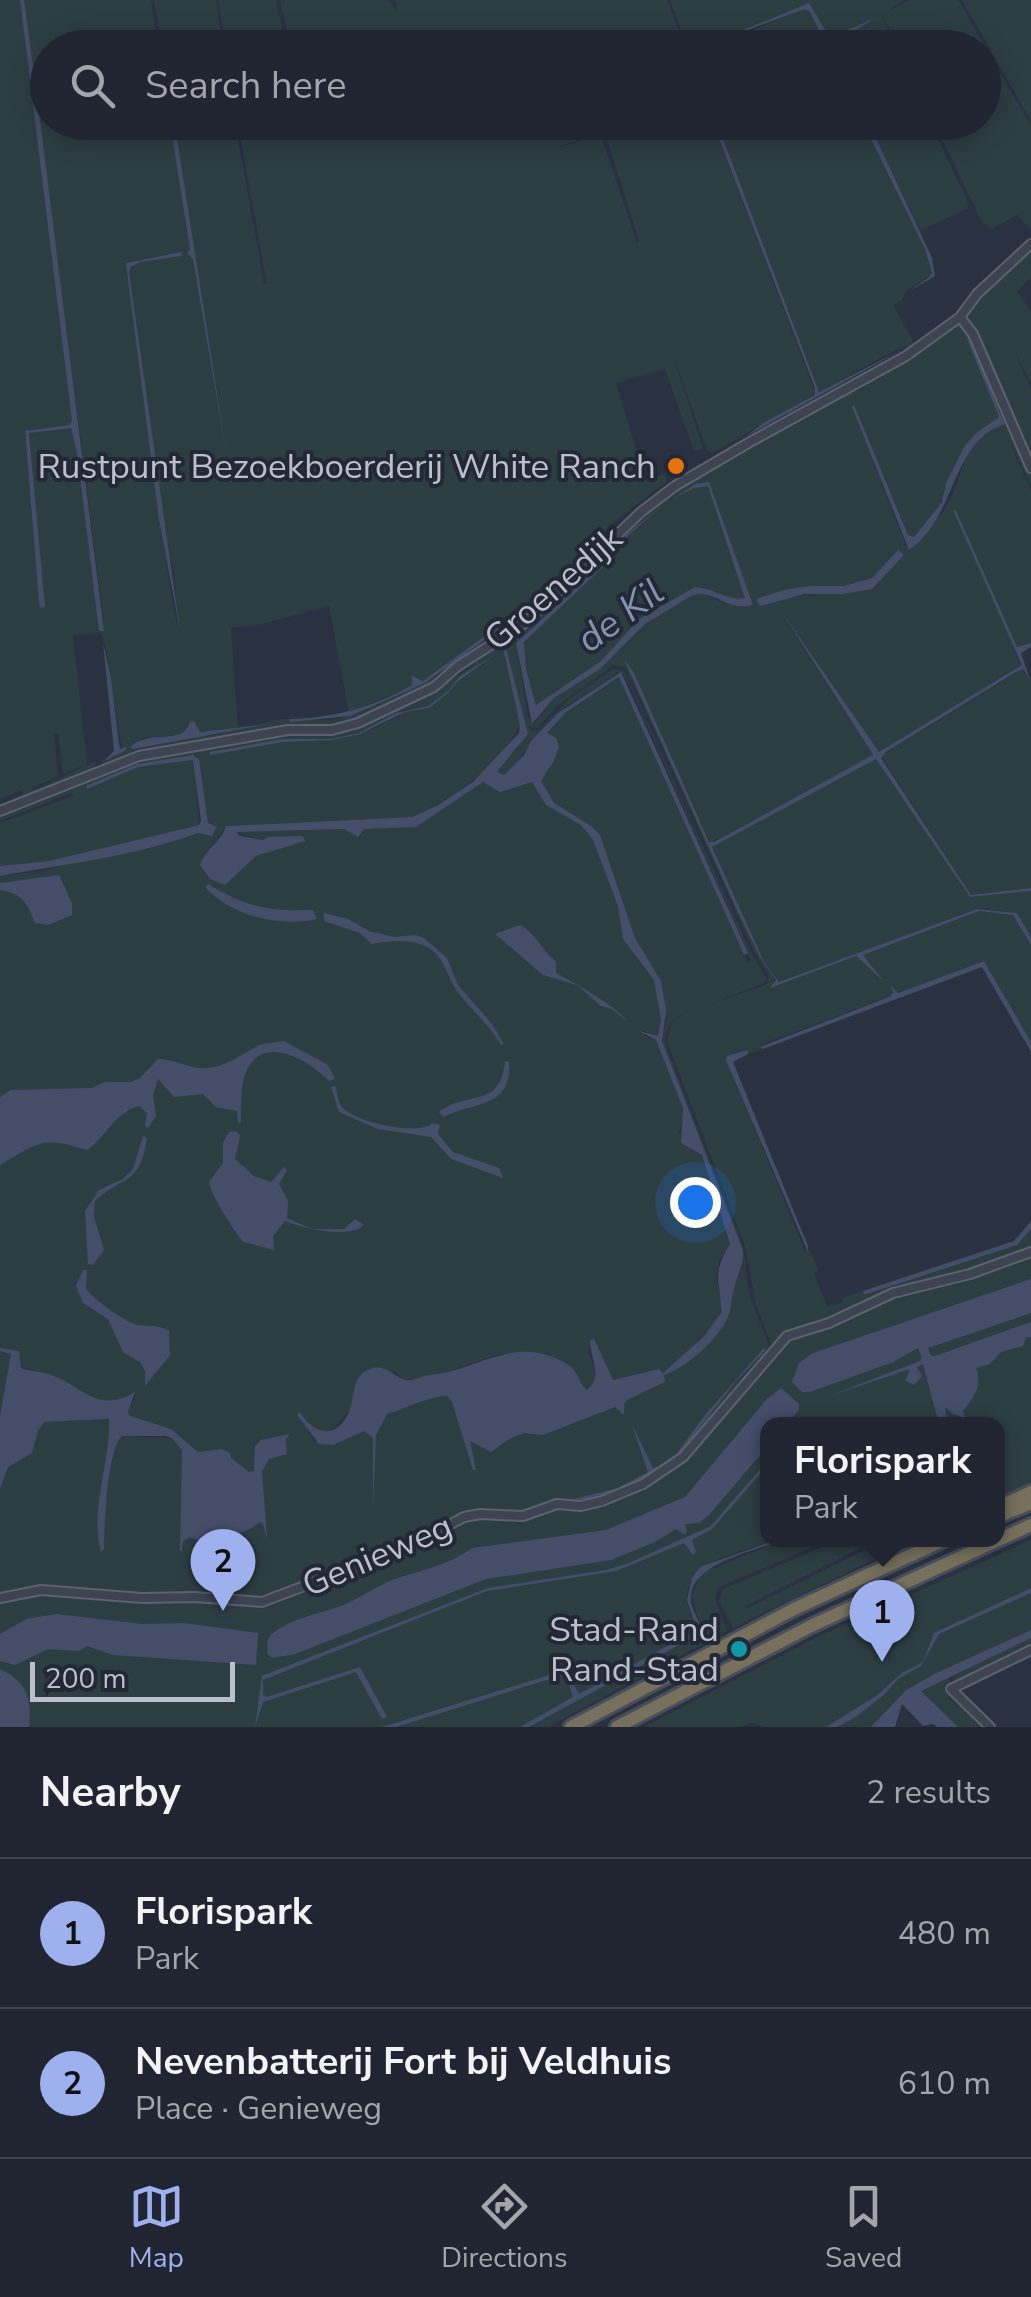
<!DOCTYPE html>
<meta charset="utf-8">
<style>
body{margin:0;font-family:"Nunito Sans",sans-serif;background:#282d39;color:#f1f3f6}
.scale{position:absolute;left:30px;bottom:25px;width:205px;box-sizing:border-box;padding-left:10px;border:5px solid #bbbfcb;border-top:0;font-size:28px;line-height:35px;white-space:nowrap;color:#bbbfcb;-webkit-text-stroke:8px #232836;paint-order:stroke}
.you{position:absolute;left:695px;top:1202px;width:35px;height:35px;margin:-25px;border:8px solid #fff;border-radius:50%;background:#1a73e8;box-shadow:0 0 0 15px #1a73e833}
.badge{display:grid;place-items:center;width:65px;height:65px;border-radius:50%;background:#9eb0ed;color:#111;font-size:32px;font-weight:700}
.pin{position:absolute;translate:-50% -82px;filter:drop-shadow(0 2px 5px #0008)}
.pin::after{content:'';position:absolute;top:52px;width:35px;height:30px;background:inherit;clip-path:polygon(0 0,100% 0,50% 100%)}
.popup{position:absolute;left:760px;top:1417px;width:245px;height:130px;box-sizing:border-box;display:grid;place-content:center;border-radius:20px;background:#202531;filter:drop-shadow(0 2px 8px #0005);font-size:32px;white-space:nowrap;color:#a2a5ab}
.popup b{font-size:38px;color:#f1f3f6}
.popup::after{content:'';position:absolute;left:50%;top:100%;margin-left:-20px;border:20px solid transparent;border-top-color:#202531}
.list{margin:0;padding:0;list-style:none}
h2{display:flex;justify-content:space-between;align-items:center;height:130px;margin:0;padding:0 40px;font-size:42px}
h2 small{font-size:32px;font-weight:400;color:#a2a5ab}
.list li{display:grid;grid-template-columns:65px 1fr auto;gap:30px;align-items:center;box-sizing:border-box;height:150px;padding:0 40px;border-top:2px solid #3d424d}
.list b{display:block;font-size:38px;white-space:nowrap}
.list p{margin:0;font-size:32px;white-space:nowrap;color:#a2a5ab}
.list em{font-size:32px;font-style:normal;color:#a2a5ab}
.icon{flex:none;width:55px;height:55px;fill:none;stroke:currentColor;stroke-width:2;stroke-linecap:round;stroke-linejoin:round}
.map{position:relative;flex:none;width:1031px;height:1727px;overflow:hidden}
.search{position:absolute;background:#202531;box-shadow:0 5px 25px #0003;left:30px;right:30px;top:30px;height:110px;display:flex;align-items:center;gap:25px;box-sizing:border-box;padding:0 35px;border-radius:55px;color:#a2a5ab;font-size:38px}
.sheet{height:430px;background:#202531}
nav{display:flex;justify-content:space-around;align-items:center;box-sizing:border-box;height:140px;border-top:2px solid #3d424d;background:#202531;font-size:28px;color:#a2a5ab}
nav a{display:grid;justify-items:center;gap:5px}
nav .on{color:#9eb0ed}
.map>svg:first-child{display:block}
.green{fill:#2d3e43;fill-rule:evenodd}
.water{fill:#444e69}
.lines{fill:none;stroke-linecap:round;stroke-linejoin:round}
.street-casing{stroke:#5c616e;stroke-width:12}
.highway-casing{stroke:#494e5b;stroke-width:18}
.street{stroke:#3e4351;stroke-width:8}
.highway{stroke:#76705c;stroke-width:12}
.food-dot{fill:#e8710a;stroke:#232836;stroke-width:4}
.culture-dot{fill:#0f9aa8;stroke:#232836;stroke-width:4}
.labels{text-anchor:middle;stroke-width:8;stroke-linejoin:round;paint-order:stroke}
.poi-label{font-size:35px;fill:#bbbfcb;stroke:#232836;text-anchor:end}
.street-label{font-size:35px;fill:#bbbfcb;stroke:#232836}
.water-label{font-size:38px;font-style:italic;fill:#8691ae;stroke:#232836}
</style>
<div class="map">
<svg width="1031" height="1727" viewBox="0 0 1031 1727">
<rect width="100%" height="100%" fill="#2a3141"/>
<path class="green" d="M0 0H20L72 421 69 425 28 430 25 432 39 603 44 607 29 433 71 428 77 453 99 630 104 622 24 0H151L158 47 48 48V122L170 123 199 298 174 123H197L184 125V128L210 123H235L264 284H267L238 123H598L600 132 597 133 550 150 596 136 602 138 637 243 639 241 602 123H713L816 394 712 453 707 450 673 355 703 449 694 451 665 369 616 383 639 459 635 461 640 480 666 474V482L610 525 594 544 599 548C527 617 440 704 338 725 323 729 307 725 292 727 230 734 164 742 107 767L101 761 122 749 105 644 101 633 73 636 87 764 63 774 58 733H54L58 776 32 788 34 790 95 761 96 769 0 808V804L22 795V790L0 799ZM181 252 182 256 141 262 129 270 162 513 175 580 177 626 159 520 127 262ZM529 604 513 622 436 677 350 716 330 720 282 719 133 749 144 737 182 735 196 724 200 732 238 728 231 628 255 626 329 606 349 713 413 685 412 677 423 681 435 674Z
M154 0H216L223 47H162Z
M218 0H276L286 47H226Z
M280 0H389L398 14 395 0H667L685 47H291Z
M670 0H904L886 12 910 0H958L1031 126V230L1017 215 992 229 982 222 934 123 984 122V48L899 47 881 14 895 47H833L832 44 877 17 830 38 808 3 701 47H687Z
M962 0H1031V121Z
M805 9 810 12 827 47 707 48Z
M717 123H863L925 249 932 274 906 291 902 300 893 305 915 345 906 354 905 345 819 392Z
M869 123H931L966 198 968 208 920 231Z
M1031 248V278L1017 291 1031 312V384L1013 347 1031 389V463L967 312Z
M958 323 969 330 1031 473V486L1006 433 1031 491V643L1017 647 987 584 1023 665 879 753 780 611 873 756 711 843 690 803 762 960 712 846 874 759 879 760 970 897 1031 891V937L1017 913 979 908 780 982 770 970 776 983 770 987 856 956 883 982 863 955 979 911 1013 915 1031 945V1042L983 961 897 993 892 989 893 994 888 997 760 1045 763 1049 748 1054 747 1050 726 1058 805 1251H810L819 1271 814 1273 827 1306 842 1303 844 1297 863 1291 865 1295 1017 1245 1031 1229V1249L955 1277 898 1290 798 1331 796 1327 788 1329 774 1345 771 1343 756 1305 746 1249 667 1041 672 1023 684 1014C670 1019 663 1031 666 1046L743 1247 749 1294 770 1349 681 1457 650 1478 589 1503 561 1498 527 1513 473 1512 430 1534 270 1599 170 1597 31 1588 0 1595V1484L8 1467 32 1453 38 1431 44 1422 110 1419 122 1436 172 1438 198 1457 222 1449 198 1452 171 1429 134 1419 128 1413 136 1394 115 1401H98L46 1373 21 1367 19 1351 12 1350 0 1416V890C22 894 27 903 35 923L70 897C53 872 26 880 0 883V876L43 871 79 860 113 856 198 833 212 835 217 829 208 823 199 759 196 755 137 764 108 779 138 767 194 760 199 825 49 861 0 866V823L74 796 71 793 0 821V814L139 759 286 733 339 732 364 725 432 694 506 641 634 523 671 494 907 360ZM990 390 1004 424C956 441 967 481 942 513 932 525 917 536 906 546L852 407 908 535 914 537 942 502 956 462 999 417ZM667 505 629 535 607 563 524 642 526 669 536 705 601 661 639 619 695 587H705L727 597 751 600 752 605 724 603 702 593 693 595 645 624 620 650 554 698 534 724 528 718 516 643 603 563 627 534ZM898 550 872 589 791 597 770 594 809 586H844L872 578ZM506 649 522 722 519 747 497 772 504 776C523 756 537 734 557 714 575 697 599 689 617 672L627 679 751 960 748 962 744 955 620 677 565 713 547 733 559 746 547 774 501 792 483 782 413 826 364 829 358 837 344 829 234 832 263 840 273 850 256 856 224 884 210 879 202 858 227 826 412 817C457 796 495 770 520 726L504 652ZM495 656 457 682 429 708 405 712 375 728 332 740 283 742 210 754 282 739H331L359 733 404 710 428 706 448 691 460 676ZM614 665 625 668 641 700 752 947 768 975V983L763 986 711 1004 764 983 767 979 750 951 625 672 614 668 569 699 539 730 532 731 528 727 537 728 557 706ZM666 1018 662 1041 743 1250V1266L732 1291 727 1319 706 1343 670 1369 719 1319 721 1303 716 1277 719 1261 730 1244 702 1155 699 1151 691 1150 679 1132C693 1106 666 1065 656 1040L647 1037 641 1030 658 1037 661 1019ZM590 1347 613 1380 659 1369 662 1373 668 1370 664 1375V1382L627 1400 467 1399 439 1395 315 1441 298 1415 300 1413C324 1452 335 1423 355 1405 368 1393 381 1382 394 1371L405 1380 434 1376 499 1354 552 1357 587 1390C602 1381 594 1365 588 1352Z
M1024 668 1031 683V888L971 895 881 756Z
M1031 1253V1483L997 1499V1424H767V1540H777C749 1550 685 1560 687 1599 687 1609 695 1621 697 1630L522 1727H0V1600L23 1592 226 1601 259 1609 410 1550 467 1520 523 1518 554 1507 616 1499 657 1480 685 1458 782 1345 791 1339 876 1303 948 1283Z
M784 1540H829L719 1587 715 1599 727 1631 548 1727H529L703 1632 691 1596 701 1573Z
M839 1540H876L744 1607 748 1608 885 1540H914L733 1628 719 1601 723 1589Z
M1031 1540V1588L939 1634 1031 1593V1630L936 1673 906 1690 871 1727H766L750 1723 741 1727H644L817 1637Z
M1031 1638V1647L955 1683 951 1675Z
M948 1676 952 1684 943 1689 950 1695 948 1698 975 1718 982 1727H958L922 1694 924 1687Z"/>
<path class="water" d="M20 0H24L35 80 104 631H99L77 453 71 428 29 433 45 607 41 608 39 603 25 431 69 425 72 421Z
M809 3 830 38 877 17 833 44V47H827L810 12 805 9 701 47Z
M170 123 175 126 226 451 193 259 187 253 190 249Z
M713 123H717L819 392 907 347 745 437 765 422 815 395V388Z
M863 123H869L932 258 935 276 909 291 929 277 932 273 925 249Z
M181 252 182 256 141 262 131 267 129 272 180 630 159 520 126 263Z
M965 334C982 361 991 395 1005 424 951 440 956 519 909 550L852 407 854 405 908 535 914 537 942 502 946 483 964 447 976 433 999 417Z
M709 482 753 605C726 612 715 589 693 595L645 624 600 669 554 698 532 724 516 643 603 563 627 534 666 503 629 535 607 563 524 642 526 669 536 705 601 661 639 619 695 587C713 587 726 601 745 598L708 486 694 488 672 499 696 484Z
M953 510 956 511 1017 647 1031 643V647L1021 653 1031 683 1024 669 1016 672 886 752 881 758 971 895 1031 888V891L970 897 876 759 712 847 764 962 779 982 977 909 1017 913 1031 937V945L1013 915 979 911 863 955 884 982 856 956 770 988 776 980 760 957 738 912 624 659 634 673 709 842H714L873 755 781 611 879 752 1022 665Z
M898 550 904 555 872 589 843 594H805L760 606 756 599 784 590 809 586H844L872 578Z
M529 604 531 607 425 683 350 716 290 722V719C335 718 373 707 412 685V676L423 681Z
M103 643 111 678 119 744 120 749 126 747V750L104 761 114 751Z
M506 648 528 734 497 772 504 775 524 755 531 741 558 713 621 672 748 953 744 955 619 677 565 713 547 733 556 738 559 746 554 761 541 781 554 803 591 826 600 835 635 938 661 981 666 1010 662 1041 743 1250C744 1265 738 1274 734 1288 731 1298 732 1309 727 1319 717 1340 686 1368 664 1375L665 1382 627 1400 624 1404V1415L615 1407 543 1435 524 1433 509 1439 491 1452 470 1441 476 1470H473L452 1402 447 1396C428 1396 406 1409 387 1414L376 1435 373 1510V1438L364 1431 333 1445 319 1444 297 1415 300 1412C315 1437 339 1439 350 1409 355 1394 352 1375 370 1369 386 1363 393 1377 406 1380 412 1381 422 1376 429 1375 478 1371 517 1331 570 1366 579 1373 579 1384 587 1390 604 1377 590 1358 590 1340L594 1339 613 1380 659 1369 663 1373 704 1336 721 1313C721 1279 710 1277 730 1244L702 1155 681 1143 683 1108 656 1040 639 1031 658 1036 661 1019 654 980 623 939 618 906 593 840 581 825 546 805 532 782 500 792 483 782 416 827 364 829 358 837 344 829 236 832 240 836 263 840 268 837 303 836 305 841 256 856 225 885 210 879 200 865C205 849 222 841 226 826L412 817 438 805 473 782 519 733 520 726 504 652Z
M495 655 457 682 448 693 429 708 405 712 360 734 332 740 283 742 210 755V752L282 739H331L359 733 396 713 428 706 448 691 460 676Z
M194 721 200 732 263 725 133 749 130 747C152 728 184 746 190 722Z
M193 755 199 759 208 823 217 827 212 836 198 833C135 856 66 864 0 876V866L49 861 199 825 201 821 193 760 138 767 87 789 86 786 137 764Z
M59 875 72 903V915L48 925 35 923C27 903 23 894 0 890V883Z
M208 884C248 908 268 911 313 910L317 919C281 927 232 917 205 887Z
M324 913 348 919 369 931 394 937 415 935 424 938 447 958 458 985 492 1024 504 1044 501 1045C489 1024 471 1010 457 991 449 980 446 966 438 956 422 937 394 940 372 944L360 933 324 921Z
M520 925C539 936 542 952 556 961V973C575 983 616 1006 627 1021L612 1009 601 1006 577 985 543 975 495 934Z
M984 961 1031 1042V1052L982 967 763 1049 760 1047 889 997 893 993 891 986 898 993Z
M284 1041 328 1065 335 1079 329 1081C309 1060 260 1031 245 1075 240 1088 241 1109 241 1122L238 1123 237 1111 216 1107 203 1094 174 1097 158 1079 153 1095 156 1116 148 1128 145 1126 147 1113 139 1106C114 1113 106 1137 87 1150 42 1136 39 1142 0 1165V1097L11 1090 92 1088 105 1082H131L140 1078 158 1059C172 1059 185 1066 198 1068 225 1070 238 1055 260 1045 267 1042 276 1043 284 1041Z
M748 1050V1054L733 1062 808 1246V1252L726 1060 727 1056Z
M505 1061 509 1062C512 1109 474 1101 444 1117L439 1112C468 1090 501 1109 505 1061Z
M336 1086C337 1093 338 1103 343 1108 358 1123 418 1136 433 1123L440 1125 438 1134 453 1152 499 1168 503 1178 451 1159 431 1137 378 1129 339 1112 331 1087Z
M236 1131 240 1136 235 1159 254 1176 271 1182 284 1167 287 1170 279 1184 288 1201 287 1218 312 1229H344L355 1219 364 1225C349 1239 304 1229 285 1221L273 1236 274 1250 243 1242C233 1229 211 1195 209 1182L223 1163V1143L229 1132Z
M143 1136 147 1138C139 1187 126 1173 95 1201L94 1217 104 1250 93 1265 88 1264 85 1211 99 1190 123 1179 133 1169Z
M1031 1221V1229L1017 1245 864 1295 863 1291 1014 1241Z
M83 1270H87L86 1289C92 1298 126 1323 138 1325 150 1327 158 1324 169 1331L170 1355 145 1386V1371L141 1363 123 1352 108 1319 83 1303 76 1286Z
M1031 1279V1313L928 1348 931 1356H935L1031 1322V1337H1026L1023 1346 1001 1352 990 1364 976 1368C983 1386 973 1398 963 1411L965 1418 953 1414 945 1407 948 1424H939L923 1364 917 1367 922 1376 914 1385 905 1380 910 1371 907 1370 826 1397 920 1361 922 1357 918 1348 893 1362 810 1392H802L792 1382 799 1363 813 1353Z
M0 1348 19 1351 21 1368C30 1371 37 1371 45 1373 82 1383 95 1416 135 1392L128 1412 130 1416 171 1429 198 1452 222 1449 230 1453 231 1458 249 1472 254 1471 255 1446 261 1440 290 1434 286 1439 287 1454 269 1459 262 1471 267 1539 263 1524 260 1522C244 1535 208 1548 190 1537L183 1541 182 1551H180L182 1450 172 1438 165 1436H122C107 1449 104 1527 104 1549L101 1552C89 1509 111 1462 109 1419L44 1422 38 1431 32 1453 8 1467 0 1488V1416L11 1354 0 1351Z
M764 1348 766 1350 737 1380 675 1459 631 1485 588 1500 574 1499 618 1488 648 1472 632 1425 653 1468 660 1466 677 1453 705 1415Z
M781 1388 799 1404V1410L787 1424H767V1447L709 1515 699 1523 685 1524 687 1533 683 1534 676 1529 655 1542 611 1560 486 1579 295 1654 273 1658 268 1655C267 1647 266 1638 273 1633 290 1619 318 1614 338 1607 359 1600 379 1583 401 1577 424 1570 452 1563 472 1548L606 1530 685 1497 767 1399Z
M767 1461V1466L712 1529 692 1540 696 1552 693 1555 684 1543 616 1571 487 1591 263 1680V1695L267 1697 360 1667 387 1717 382 1719 356 1672 263 1702 255 1727 262 1676 264 1675 488 1588 606 1570 629 1563 711 1526Z
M776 1540H784C757 1550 685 1564 691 1602 693 1612 700 1623 703 1632L529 1727H520L573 1697 566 1674 396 1727H382L566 1670 579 1694 697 1630 687 1600 692 1578 700 1567Z
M1031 1588V1593L939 1634 921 1666 898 1679 885 1694 857 1716 837 1727H826L876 1696 902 1673 923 1662 934 1633Z
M56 1614 142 1624 184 1623 258 1633 256 1665 113 1655 87 1646 79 1651 48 1649 15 1665 0 1661V1634L26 1619Z
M1031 1630V1638L921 1691 958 1727H937L933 1724 923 1726 902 1704 895 1727H871L906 1690 936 1673Z
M0 1669C27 1682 32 1698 29 1727H0Z"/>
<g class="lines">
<defs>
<path id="street" d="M960 317 973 334 1031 468
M0 811 139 756 288 730H332L358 723 434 687 458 666 525 623 641 512 675 486 750 442 906 356 960 317 977 294 1031 244
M0 1598 41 1590 142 1598 194 1597 262 1602 410 1546 464 1517 480 1514 523 1516 557 1504 581 1506 602 1501 643 1484 683 1457 787 1336 829 1323 893 1293 970 1274 1031 1252
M990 1727 951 1689 1031 1650"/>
<path id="highway" d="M997 1508 1031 1492
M997 1517 1031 1503
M571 1727 794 1609 944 1540
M617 1727 811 1626 1031 1525"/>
</defs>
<use href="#street" class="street-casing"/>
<use href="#highway" class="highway-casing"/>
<use href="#street" class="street"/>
<use href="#highway" class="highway"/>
</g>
<circle class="food-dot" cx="676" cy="466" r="10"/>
<circle class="culture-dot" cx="739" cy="1649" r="10"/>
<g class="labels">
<g class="poi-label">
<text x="656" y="478">Rustpunt Bezoekboerderij White Ranch</text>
<text x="719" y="1641">Stad-Rand<tspan x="719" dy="40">Rand-Stad</tspan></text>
</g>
<g class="street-label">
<text transform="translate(553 588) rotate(-41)" y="12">Groenedijk</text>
<text transform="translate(377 1555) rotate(-23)" y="12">Genieweg</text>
</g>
<g class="water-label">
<text transform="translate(620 615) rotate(-36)" y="13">de Kil</text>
</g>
</g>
</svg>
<div class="scale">200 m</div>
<div class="you"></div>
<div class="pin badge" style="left:882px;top:1662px">1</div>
<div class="popup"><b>Florispark</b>Park</div>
<div class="pin badge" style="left:223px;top:1611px">2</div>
<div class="search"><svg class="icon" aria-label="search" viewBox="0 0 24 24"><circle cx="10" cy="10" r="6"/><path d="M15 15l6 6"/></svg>Search here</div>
</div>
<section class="sheet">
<h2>Nearby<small>2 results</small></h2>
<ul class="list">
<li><span class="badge">1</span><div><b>Florispark</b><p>Park</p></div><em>480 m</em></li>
<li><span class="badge">2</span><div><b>Nevenbatterij Fort bij Veldhuis</b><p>Place · Genieweg</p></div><em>610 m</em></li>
</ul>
</section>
<nav>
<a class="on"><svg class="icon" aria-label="map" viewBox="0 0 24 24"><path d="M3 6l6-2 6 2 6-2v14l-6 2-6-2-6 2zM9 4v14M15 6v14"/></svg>Map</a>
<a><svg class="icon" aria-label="directions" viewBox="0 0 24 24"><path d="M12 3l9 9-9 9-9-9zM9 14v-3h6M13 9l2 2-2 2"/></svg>Directions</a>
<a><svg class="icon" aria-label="saved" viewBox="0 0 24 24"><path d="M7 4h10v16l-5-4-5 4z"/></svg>Saved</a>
</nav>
